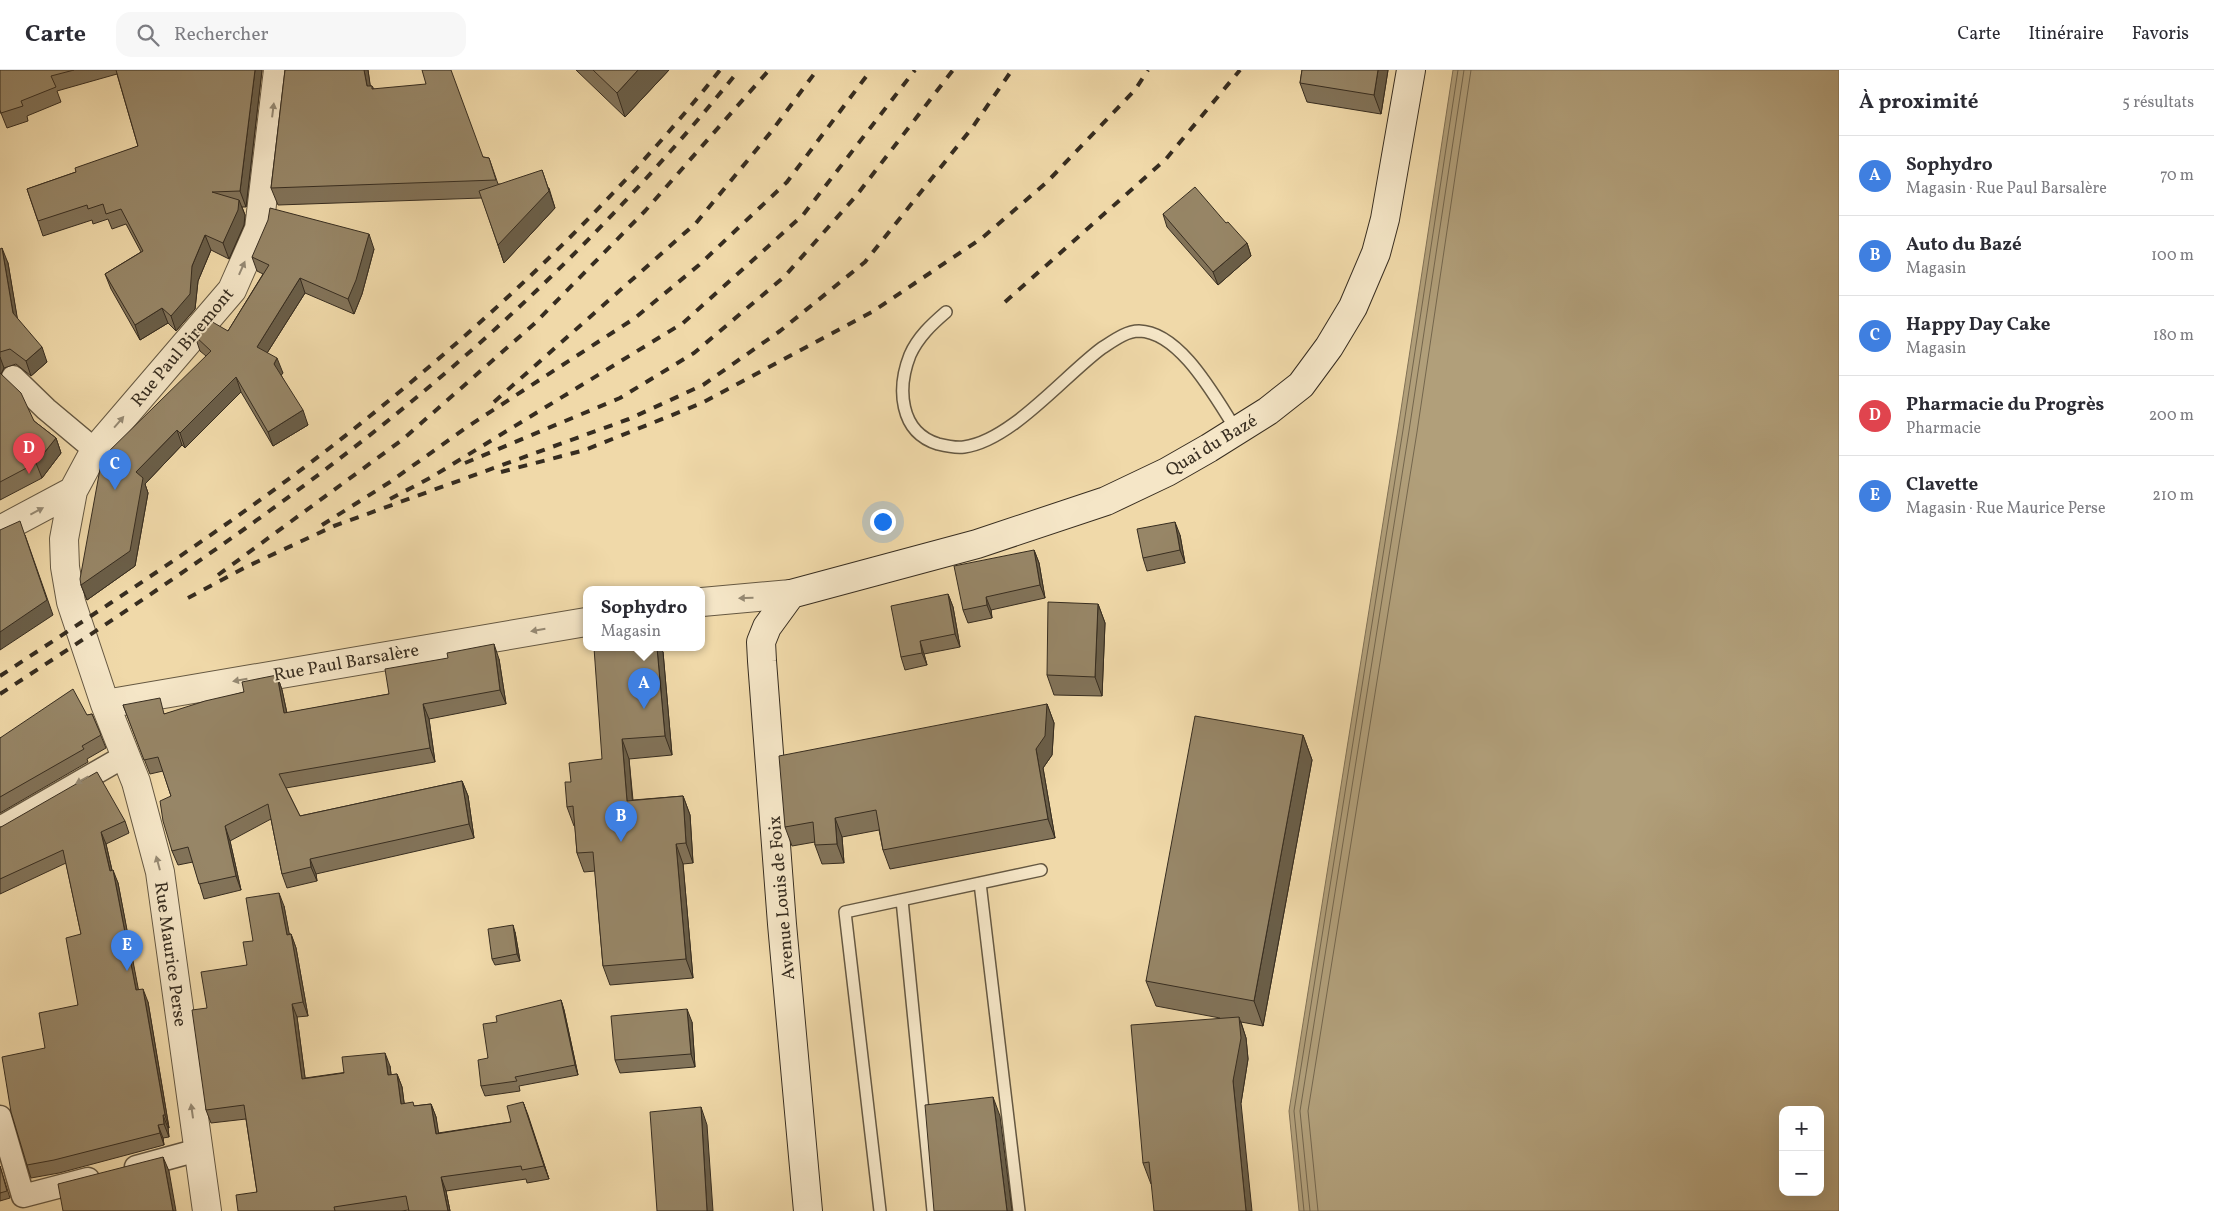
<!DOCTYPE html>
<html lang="fr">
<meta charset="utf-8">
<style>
body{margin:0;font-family:Vollkorn,serif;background:#f7f7f7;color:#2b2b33}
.controls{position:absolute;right:15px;bottom:15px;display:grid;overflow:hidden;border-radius:10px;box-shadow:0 5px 20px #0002}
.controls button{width:45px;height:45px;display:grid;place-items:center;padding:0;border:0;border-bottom:1px solid #e1e1e2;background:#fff;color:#2b2b33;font:25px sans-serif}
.you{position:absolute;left:882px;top:451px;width:18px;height:18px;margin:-12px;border:4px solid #fff;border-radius:50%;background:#1a73e8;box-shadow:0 0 0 8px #1a73e833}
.badge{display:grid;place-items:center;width:32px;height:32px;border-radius:50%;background:#ea580c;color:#fff;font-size:16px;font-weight:700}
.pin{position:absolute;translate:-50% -41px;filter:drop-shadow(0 1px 2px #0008)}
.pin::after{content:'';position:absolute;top:26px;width:18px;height:15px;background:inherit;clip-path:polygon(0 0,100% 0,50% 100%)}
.popup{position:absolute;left:583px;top:516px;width:122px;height:65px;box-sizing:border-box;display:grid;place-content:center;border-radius:10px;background:#fff;filter:drop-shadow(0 1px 4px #0005);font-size:16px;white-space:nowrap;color:#7c7c81}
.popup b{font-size:19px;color:#2b2b33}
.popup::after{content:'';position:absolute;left:50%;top:100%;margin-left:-10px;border:10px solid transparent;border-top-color:#fff}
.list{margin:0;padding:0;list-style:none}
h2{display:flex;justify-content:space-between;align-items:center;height:65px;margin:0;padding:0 20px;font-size:21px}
h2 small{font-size:16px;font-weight:400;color:#7c7c81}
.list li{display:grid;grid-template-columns:32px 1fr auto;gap:15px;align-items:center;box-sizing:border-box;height:80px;padding:0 20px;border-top:1px solid #e1e1e2}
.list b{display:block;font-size:19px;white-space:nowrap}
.list p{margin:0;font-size:16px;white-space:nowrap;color:#7c7c81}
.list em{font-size:16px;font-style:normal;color:#7c7c81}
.icon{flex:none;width:28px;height:28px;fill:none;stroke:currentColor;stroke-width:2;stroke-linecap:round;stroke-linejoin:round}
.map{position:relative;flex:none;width:1839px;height:1141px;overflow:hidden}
header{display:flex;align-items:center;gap:30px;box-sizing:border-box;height:70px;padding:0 25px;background:#fff;border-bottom:1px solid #e1e1e2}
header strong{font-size:24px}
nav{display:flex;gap:28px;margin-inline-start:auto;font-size:18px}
.search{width:350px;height:45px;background:#f7f7f7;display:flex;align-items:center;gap:12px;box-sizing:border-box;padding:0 18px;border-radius:15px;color:#7c7c81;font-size:19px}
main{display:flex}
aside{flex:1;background:#fff}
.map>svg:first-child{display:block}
.water{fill:#b19f7a;stroke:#807156;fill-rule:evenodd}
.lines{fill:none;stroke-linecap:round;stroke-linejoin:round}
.shore{stroke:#74664d;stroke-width:1}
.service-casing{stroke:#655842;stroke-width:14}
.minor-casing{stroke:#655842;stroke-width:25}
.tertiary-casing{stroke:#655842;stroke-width:30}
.secondary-casing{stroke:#372d20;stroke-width:30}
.service{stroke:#f5e6c7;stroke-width:11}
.minor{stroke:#f5e6c7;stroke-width:22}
.tertiary{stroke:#f5e6c7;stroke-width:28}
.secondary{stroke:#f5e6c7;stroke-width:28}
.rail{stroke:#372d20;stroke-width:4;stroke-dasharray:9 9;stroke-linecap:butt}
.wall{fill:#827359;stroke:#372d20}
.shaded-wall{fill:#6a5e48;stroke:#372d20}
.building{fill:#978667;stroke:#372d20}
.oneway{fill:#968a74}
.labels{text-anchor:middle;stroke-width:4;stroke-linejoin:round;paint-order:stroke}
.street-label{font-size:18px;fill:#372d20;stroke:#f5e6c7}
</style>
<header>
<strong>Carte</strong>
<div class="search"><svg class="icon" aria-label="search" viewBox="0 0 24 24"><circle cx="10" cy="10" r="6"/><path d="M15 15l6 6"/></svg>Rechercher</div>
<nav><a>Carte</a><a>Itinéraire</a><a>Favoris</a></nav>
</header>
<main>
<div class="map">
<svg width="1839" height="1141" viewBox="0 0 1839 1141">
<rect width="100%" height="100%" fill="#f0d9a9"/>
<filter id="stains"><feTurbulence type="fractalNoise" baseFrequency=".004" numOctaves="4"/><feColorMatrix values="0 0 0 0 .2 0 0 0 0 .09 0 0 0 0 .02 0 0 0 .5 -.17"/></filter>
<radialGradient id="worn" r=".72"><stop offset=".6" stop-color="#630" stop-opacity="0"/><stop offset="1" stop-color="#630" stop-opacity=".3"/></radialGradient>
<path class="water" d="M1453 0H1839V1141H1299L1289 1041 1398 359ZM1783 1040H1820V1122H1783Z"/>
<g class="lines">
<path class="shore" d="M1304 1141 1294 1041 1403 360 1458 0
M1310 1141 1300 1041 1409 361 1464 0
M1318 1141 1308 1041 1417 362 1471 0"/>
<defs>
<path id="service" d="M946 242C932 254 918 267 910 285 897 318 899 362 938 374 946 376 956 378 964 377 1011 371 1064 306 1102 278 1113 271 1126 261 1139 261 1181 262 1216 329 1237 361
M980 813 1019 1141
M902 830 933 1141
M880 1141 845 842 1041 800"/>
<path id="minor" d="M13 307 46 339 95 380
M0 758 125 686
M0 1047 23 1126 88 1109
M136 1097 198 1080"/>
<path id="tertiary" d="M0 460 73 421
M702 532 791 524
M105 634 586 552
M207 1141 160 802 136 712 105 634 71 532 65 497 64 469 73 421 95 380 232 220 259 159 278 0"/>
<path id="secondary" d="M808 1141 782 854 762 591 761 572 767 557 791 524 977 474 1106 431 1167 402 1209 378 1268 341 1301 315 1329 277 1353 237 1376 183 1385 149 1411 0"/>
</defs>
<use href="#service" class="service-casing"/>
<use href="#minor" class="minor-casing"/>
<use href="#tertiary" class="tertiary-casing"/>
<use href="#secondary" class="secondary-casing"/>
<use href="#service" class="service"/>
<use href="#minor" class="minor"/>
<use href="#tertiary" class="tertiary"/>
<use href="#secondary" class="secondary"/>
<path class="rail" d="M1005 232 1166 89 1240 0
M494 332 696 153 771 62 817 0
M465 393 620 328 694 283 784 207 856 126 953 0
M501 402 585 380 702 333 872 242 982 168 1047 112 1135 20 1148 0
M390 429 430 408 683 253 803 145 915 0
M322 455 390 412 467 357 635 248 699 195 787 112 871 0
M218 505 402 370 534 254 645 141 769 0
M188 528 248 496 334 456 629 349 703 315 780 261 865 192 972 58 1012 0
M0 606C124 524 250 443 365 350 494 246 617 130 720 0
M0 624C150 526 299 427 436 311 547 217 648 113 739 0"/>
</g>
<path class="wall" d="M0 0H262L246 137H242L245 145 244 155 229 189 211 180 198 211 195 239 176 261 168 253 140 270 111 219 105 204 141 182 126 154 112 159 108 149 93 154 92 150 43 166 27 119 76 102 138 76 117 4 57 21 61 32 27 46 28 51 7 58 1 43H0Z
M285 0H368L370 16H372L374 19 483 87 489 88 498 114 549 118 555 138 504 193 482 128 278 135 271 118Z
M576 0H669L625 47Z
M1302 0H1388L1381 44 1307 32 1300 13Z
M1163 144 1247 173 1251 186 1218 215 1167 157Z
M0 179 8 193 17 248 47 292 31 306 16 294 4 298 1 304 34 351 56 368 61 383 42 408 0 430Z
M374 179 362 224 354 244 305 223 267 283 283 303 281 305 308 355 273 376 241 322 185 378 182 375 145 414 148 423 135 496 87 530 81 515 206 286 200 281 195 266 228 261 263 204 257 201 252 187Z
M1180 465 1185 493 1147 501 1143 488Z
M1034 480 1039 493 1045 528 991 540 992 548 968 553 963 540Z
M948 524 953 537 960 577 924 584 927 595 905 600 901 587Z
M1098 534 1105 553 1102 626 1054 625 1047 605Z
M663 582 672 685 629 689 633 730 683 726 690 745 693 793 683 794 693 908 610 915 603 896 595 801 584 802 577 783 575 756H574L567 737 602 689Z
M499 589 506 634 429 649 435 692 286 718 300 746 462 711 468 726 474 768 316 804 317 811 287 818 282 804 271 749 230 771 241 820 204 829 193 792 178 795 172 781 171 726 163 701 150 704 123 635 165 644 244 622 277 605 282 620 287 643 389 624Z
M1047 634 1054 653 1052 685 1043 698 1055 768 890 799 883 780 879 760 842 767 844 793 822 794 815 775V772L792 776 785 757Z
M92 644 106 678 87 689 88 692 0 743V668Z
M1303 665 1312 690 1263 956 1241 952 1246 968 1248 989 1241 1033 1151 1114 1143 1093 1220 948 1156 936 1146 911Z
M125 751 129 763 106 774 112 800 118 813 138 920 148 932 169 1058H168L169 1067 163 1068 164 1075 59 1103 31 1108 27 1095 45 978 78 935 81 864 66 793 0 824V757Z
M284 836 289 864H291L296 878 308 946 297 947 305 1008 390 996 391 1005 397 1004 402 1017 404 1033 414 1036 431 1034 436 1047 438 1063 511 1052 523 1032 549 1109 527 1113 526 1109 446 1121 450 1141H409V1140L401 1141H238L257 1122 246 1049 211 1053 206 1040 207 938 247 895 253 871Z
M515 862 520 891 495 895 492 889Z
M561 930 564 940 578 1005 519 1016 520 1021 485 1026 481 1016 497 952Z
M692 952 695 997 620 1003 615 990Z
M0 1096 10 1128 0 1131Z"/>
<path class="shaded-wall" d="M255 0H262L246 137 240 121Z
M364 0H368L373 34 367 16Z
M638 0H669L625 47 617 23Z
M1378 0H1388L1381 44 1374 25Z
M542 100 555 138 504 193 498 175Z
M239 130 245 145 244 155 229 189 223 173Z
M369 164 374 179 362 224 354 244 348 229Z
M205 165 211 180 198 211 195 239 176 261 171 246Z
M1247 173 1251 186 1218 215 1213 202Z
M2 178 8 193 19 258 13 243Z
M300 208 305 223 262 291 257 277Z
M162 238 168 253 140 270 135 255Z
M42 277 47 292 31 306 26 291Z
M0 287 4 298 0 306Z
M277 288 283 303 279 308 274 294Z
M236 307 241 322 185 378 180 363Z
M303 340 308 355 273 376 268 362Z
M177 360 182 375 145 414 148 423 135 496 87 530 81 515 136 402Z
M56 368 61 383 42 408 36 393Z
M1175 452 1180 465 1185 493 1180 480Z
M25 465 53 545 0 580V562Z
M1034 480 1039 493 1045 528 1040 515Z
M948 524 953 537 960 577 955 564Z
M986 527 991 540 992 548 987 535Z
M1098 534 1105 553 1102 626 1095 607Z
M920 571 924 584 927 595 922 583Z
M494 574 499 589 506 634 500 620Z
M657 578H661L663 582 672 685 665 666Z
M277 605 282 620 290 658 284 643Z
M423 634 429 649 435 692 430 678Z
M1047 634 1054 653 1052 685 1043 698 1055 768 1048 749 1036 679Z
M1303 665 1312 690 1263 956 1254 931Z
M622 669 629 689 634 750 627 731Z
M462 711 468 726 474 768 469 754Z
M683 726 690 745 693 793 686 773Z
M835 748 842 767 844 793 837 774Z
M225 756 230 771 241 820 236 806Z
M101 762 106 774 115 814 110 801Z
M676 774 683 794 693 908 686 889Z
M310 789 316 804 317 811 311 797Z
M113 800 118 813 141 933 136 920Z
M279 823 284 836 292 878 287 865Z
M513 855 515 862 520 891 517 884Z
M291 864 296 878 308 946 303 932Z
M143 919 148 932 169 1058 165 1045Z
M561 930 564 940 578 1005 575 995Z
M292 934 297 947 307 1022 302 1009Z
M687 939 692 952 695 997 691 984Z
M1239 947 1246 968 1248 989 1241 1033 1252 1141H1246L1233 1011Z
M385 983 390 996 393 1019 388 1005Z
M397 1004 402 1017 406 1047 401 1034Z
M993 1027 1000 1046 1012 1141H1007Z
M523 1032 528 1045 549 1109 544 1096Z
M431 1034 436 1047 441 1077 436 1064Z
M701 1037 707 1055 713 1141H707Z
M163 1045 168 1058 169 1067 164 1054Z
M158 1055 163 1068 164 1075 160 1063Z
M163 1087 169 1101 176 1141H173Z
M441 1107 446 1121 450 1141H448Z"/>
<path class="building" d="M0 0H74L51 6 56 17 21 31 23 36 1 43 0 40Z
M116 0H255L240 121 212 122 239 130 238 140 223 173 205 165 192 196 190 224 171 246 162 238 135 255 105 204 143 181 121 139 106 144 103 134 88 139 87 135 38 151 27 119 76 102 75 98 138 76Z
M285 0H364L367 16H372V19L426 14 422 0H451L483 87 489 88 496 110 271 118Z
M593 0H638L617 23Z
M1302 0H1378L1374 25 1300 13Z
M542 100 549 121 498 175 479 121Z
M1195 117 1226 153 1228 152 1247 173 1213 202 1163 144Z
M270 138 369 164 356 210 348 229 300 208 257 277 277 288 274 294 303 340 268 362 236 307 180 363 177 360 136 402 143 408 130 481 81 515 80 509 102 388 211 281 195 266 209 250 228 261 269 195 252 187 268 150Z
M2 178 13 243 42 277 26 291 10 279 0 282V179Z
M0 303 21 323 34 351 56 368 36 393 0 412Z
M20 451 47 530 0 562V460Z
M1175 452 1180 480 1143 488 1137 459Z
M1034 480 1040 515 986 527 987 535 963 540 954 496Z
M948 524 955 564 920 571 922 583 901 587 891 536Z
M1048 532 1098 534 1095 607 1047 605Z
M494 574 500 620 423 634 430 678 279 704 300 746 462 711 469 754 310 789 311 797 282 804 268 734 225 756 236 806 199 814 188 777 172 781 163 751 160 731 171 726 158 687 144 690 123 635 160 628 164 644 205 631 244 622 242 612 277 605 284 643 389 624 385 599 448 588 447 583Z
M594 578H657L665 666 622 669 627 731 683 726 686 773 676 774 686 889 603 896 593 782 577 783 573 736 567 737 565 712H571L569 693 602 689Z
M73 619 87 645 92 644 101 665 82 676 84 679 0 727V668Z
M1047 634 1045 666 1036 679 1048 749 883 780 876 740 835 748 837 774 815 775 813 752 785 757 779 686Z
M1195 646 1303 665 1254 931 1146 911Z
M97 702 125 751 101 762 110 801 113 800 136 920 143 919 165 1045H163L164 1054 158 1055 160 1063 54 1090 27 1095 11 1042 2 987 45 978 39 943 78 935 66 868 81 864 63 780 0 809V757H1Z
M279 823 287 865 291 864 303 932 292 934 302 1009 344 1003 342 987 385 983 388 1005 397 1004 401 1034 413 1032 414 1036 431 1034 436 1064 511 1052 507 1036 523 1032 544 1096 522 1100 521 1096 441 1107 448 1141H409L406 1126 334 1137 335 1141H238L236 1125 257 1122 244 1035 206 1040 192 940 207 938 201 902 247 895 243 872 253 871 246 828Z
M513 855 517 884 492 889 488 859Z
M561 930 575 995 515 1007 517 1011 481 1016 478 990 488 988 483 954 497 952 496 946Z
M687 939 691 984 615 990 611 946Z
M1239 947 1241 968 1233 1011 1246 1141H1154L1149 1092 1143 1093 1131 955Z
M993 1027 1007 1141H934L925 1035Z
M701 1037 707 1141H657L650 1042Z
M163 1087 173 1141H63L58 1114Z
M0 1096 7 1121 0 1123Z"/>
<defs><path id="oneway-solid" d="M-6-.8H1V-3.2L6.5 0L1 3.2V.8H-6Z" transform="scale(1.25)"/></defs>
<g class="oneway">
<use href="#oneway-solid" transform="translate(273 40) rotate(-83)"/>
<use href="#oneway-solid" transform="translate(242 198) rotate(-66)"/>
<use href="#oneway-solid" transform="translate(119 352) rotate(-49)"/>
<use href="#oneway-solid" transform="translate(37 441) rotate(-28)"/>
<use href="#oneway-solid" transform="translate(746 528) rotate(179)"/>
<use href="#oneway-solid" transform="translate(538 560) rotate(170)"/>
<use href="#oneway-solid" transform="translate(240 610) rotate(170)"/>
<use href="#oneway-solid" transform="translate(82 710) rotate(150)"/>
<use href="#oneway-solid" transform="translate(158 793) rotate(-105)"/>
<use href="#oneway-solid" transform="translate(192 1041) rotate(-98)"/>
</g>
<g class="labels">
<g class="street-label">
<text transform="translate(182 277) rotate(-50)" y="6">Rue Paul Biremont</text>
<text transform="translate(1211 375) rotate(-31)" y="6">Quai du Bazé</text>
<text transform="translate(346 592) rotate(-10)" y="6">Rue Paul Barsalère</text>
<text transform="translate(781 828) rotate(-95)" y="6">Avenue Louis de Foix</text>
<text transform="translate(171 884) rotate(82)" y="6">Rue Maurice Perse</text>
</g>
</g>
<rect width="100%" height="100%" filter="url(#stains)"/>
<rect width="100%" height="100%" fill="url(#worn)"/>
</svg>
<div class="controls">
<button>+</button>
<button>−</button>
</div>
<div class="you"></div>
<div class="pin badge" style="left:644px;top:639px;background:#3f7fe0">A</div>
<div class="popup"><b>Sophydro</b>Magasin</div>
<div class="pin badge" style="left:621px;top:772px;background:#3f7fe0">B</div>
<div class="pin badge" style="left:115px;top:420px;background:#3f7fe0">C</div>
<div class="pin badge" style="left:29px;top:404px;background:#e0444e">D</div>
<div class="pin badge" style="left:127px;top:901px;background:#3f7fe0">E</div>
</div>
<aside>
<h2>À proximité<small>5 résultats</small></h2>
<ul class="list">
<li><span class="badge" style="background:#3f7fe0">A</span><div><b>Sophydro</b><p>Magasin · Rue Paul Barsalère</p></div><em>70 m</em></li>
<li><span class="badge" style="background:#3f7fe0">B</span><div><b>Auto du Bazé</b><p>Magasin</p></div><em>100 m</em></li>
<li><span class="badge" style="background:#3f7fe0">C</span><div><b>Happy Day Cake</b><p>Magasin</p></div><em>180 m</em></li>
<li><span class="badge" style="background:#e0444e">D</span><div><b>Pharmacie du Progrès</b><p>Pharmacie</p></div><em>200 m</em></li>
<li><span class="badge" style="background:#3f7fe0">E</span><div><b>Clavette</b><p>Magasin · Rue Maurice Perse</p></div><em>210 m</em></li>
</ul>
</aside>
</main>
